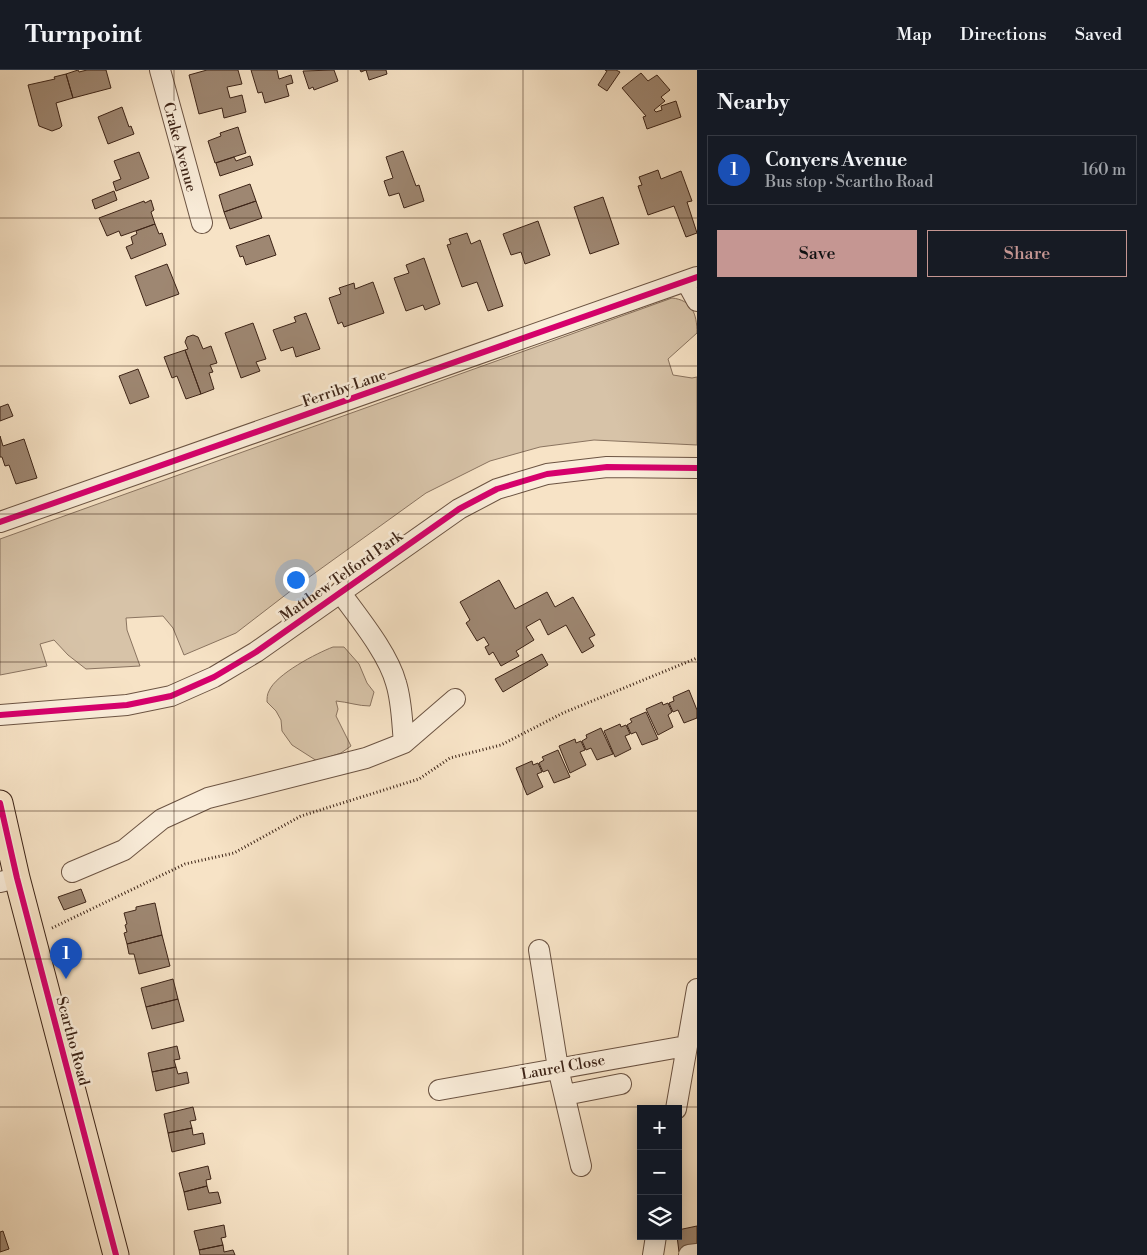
<!DOCTYPE html>
<meta charset="utf-8">
<style>
body{margin:0;font-family:"Libre Bodoni",serif;background:#20242c;color:#f1f3f6}
.controls{position:absolute;right:15px;bottom:15px;display:grid;overflow:hidden;border-radius:0px;box-shadow:0 2px 12px #0003}
.controls button{width:45px;height:45px;display:grid;place-items:center;padding:0;border:0;border-bottom:1px solid #363941;background:#171b24;color:#f1f3f6;font:25px sans-serif}
.you{position:absolute;left:295px;top:509px;width:18px;height:18px;margin:-12px;border:4px solid #fff;border-radius:50%;background:#1a73e8;box-shadow:0 0 0 8px #1a73e833}
.badge{display:grid;place-items:center;width:32px;height:32px;border-radius:50%;background:#c59692;color:#fff;font-size:16px;font-weight:700}
.pin{position:absolute;translate:-50% -41px;filter:drop-shadow(0 1px 2px #0008)}
.pin::after{content:'';position:absolute;top:26px;width:18px;height:15px;background:inherit;clip-path:polygon(0 0,100% 0,50% 100%)}
.list{margin:0;padding:0;list-style:none}
h2{display:flex;justify-content:space-between;align-items:center;height:65px;margin:0;padding:0 20px;font-size:21px}
h2 small{font-size:16px;font-weight:400;color:#9ea1a6}
.list li{display:grid;grid-template-columns:32px 1fr auto;gap:15px;align-items:center;box-sizing:border-box;height:70px;margin:0 10px 10px;padding:0 10px;border:1px solid #363941;border-radius:0px}
.list b{display:block;font-size:19px;white-space:nowrap}
.list p{margin:0;font-size:16px;white-space:nowrap;color:#9ea1a6}
.list em{font-size:16px;font-style:normal;color:#9ea1a6}
.actions{display:flex;gap:10px;padding:15px 20px}
.actions a{flex:1;padding:11px 0;border:1px solid #c59692;border-radius:0px;text-align:center;font-size:18px;color:#c59692}
.actions .main{background:#c59692;color:#111}
.icon{flex:none;width:28px;height:28px;fill:none;stroke:currentColor;stroke-width:2;stroke-linecap:round;stroke-linejoin:round}
.map{position:relative;flex:none;width:697px;height:1185px;overflow:hidden}
header{display:flex;align-items:center;gap:30px;box-sizing:border-box;height:70px;padding:0 25px;background:#171b24;border-bottom:1px solid #363941}
header strong{font-size:24px}
nav{display:flex;gap:28px;margin-inline-start:auto;font-size:18px}
main{display:flex}
aside{flex:1;background:#171b24}
.map>svg:first-child{display:block}
.green{fill:#d7c3a8;stroke:#8a7460}
.building{fill:#9e8772;stroke:#3d2417}
.lines{fill:none;stroke-linecap:round;stroke-linejoin:round}
.minor-casing{stroke:#6c5443;stroke-width:22}
.major-casing{stroke:#3d2417;stroke-width:27}
.path{stroke:#3d2417;stroke-width:3;stroke-dasharray:1 2.5;stroke-linecap:butt}
.minor{stroke:#faedda;stroke-width:20}
.major{stroke:#f7e3c6;stroke-width:25}
.cycleway-casing{stroke:#faedda;stroke-width:9}
.cycleway{stroke:#d6006c;stroke-width:6}
.grid{fill:none;stroke:#3d2417;stroke-width:1;stroke-opacity:0.55}
.labels{text-anchor:middle;stroke-width:5;stroke-linejoin:round;paint-order:stroke}
.street-label{font-size:15px;fill:#3d2417;stroke:#faedda}
</style>
<header>
<strong>Turnpoint</strong>
<nav><a>Map</a><a>Directions</a><a>Saved</a></nav>
</header>
<main>
<div class="map">
<svg width="697" height="1185" viewBox="0 0 697 1185">
<rect width="100%" height="100%" fill="#f7e3c6"/>
<filter id="stains"><feTurbulence type="fractalNoise" baseFrequency=".004" numOctaves="4"/><feColorMatrix values="0 0 0 0 .2 0 0 0 0 .09 0 0 0 0 .02 0 0 0 .5 -.17"/></filter>
<radialGradient id="worn" r=".72"><stop offset=".6" stop-color="#630" stop-opacity="0"/><stop offset="1" stop-color="#630" stop-opacity=".3"/></radialGradient>
<path class="green" d="M672 228C692 230 697 244 697 263L668 289 673 305 692 308 697 307V375L594 370 540 377 490 391 426 423 301 513 236 563 184 585 173 558 163 546 126 548 127 560 140 596 86 599 68 585 54 570 40 574 47 596 0 605V469Z
M333 577H344L359 594 367 613 374 622 370 636C358 636 348 632 336 631L338 639 336 646 351 676 341 683 317 691 292 675 282 661 281 650 276 641 267 632C267 629 267 624 269 621 276 604 317 583 333 577Z"/>
<path class="building" d="M78 0 79 2 87 0H106L111 18 73 28 66 4Z
M207 0H238L242 14 227 17 230 28 242 25 246 42 224 48 222 38 199 44 189 5Z
M251 0H277L279 9 291 5 293 13 286 15 289 26 265 33 262 22 258 23Z
M334 0 338 11 314 20 313 17 309 19 303 1Z
M360 0H386L387 4 369 10 366 0 361 2Z
M605 0H616L620 2 607 21 598 15 607 1Z
M641 3 648 11 657 5 670 20 661 27 665 31 654 40 656 42 662 40 661 36 676 31 681 47 647 59 643 47 646 46 622 18Z
M66 4 73 28 56 33 62 56 60 58 52 61 39 56 28 15 55 9 54 7Z
M122 37 129 57 131 56 134 64 108 74 98 47Z
M238 57 246 83 215 93 208 71 221 66 220 63Z
M403 81 416 116 419 115 424 131 404 138 399 123 389 126 384 111 393 108 386 87Z
M139 82 149 108 116 121 113 112 121 109 114 91Z
M250 86 253 95 220 106 216 93 234 87 236 91Z
M658 100 661 109 681 101 692 131 687 132 697 163 686 167 674 136 648 145 638 116 642 115 639 107Z
M250 114 256 131 224 142 219 125Z
M114 121 117 130 95 139 92 130Z
M603 127 619 174 590 184 574 137Z
M151 130 154 140 151 142 155 154 121 166 119 161 107 166 99 148 144 131 145 133Z
M256 131 262 148 230 159 224 142Z
M538 151 550 185 525 194 521 182 511 185 503 164Z
M155 154 159 164 162 163 166 175 131 189 126 177 133 174 131 167 137 164 136 161Z
M467 163 471 174 480 170 503 236 488 241 477 212 462 217 447 175 451 174 449 169Z
M269 165 276 185 246 195 243 186 240 187 236 176Z
M424 188 440 234 425 240 423 235 406 241 394 208 409 203 406 195Z
M167 194 179 224 146 236 135 206Z
M373 212 384 243 344 257 342 252 338 254 329 228 341 224 339 218 354 213 355 219Z
M306 243 320 279 296 287 293 277 281 281 273 260 296 252 294 247Z
M253 253 266 289 256 292 260 301 241 308 225 263Z
M193 265 198 267 203 279 211 276 217 293 210 295 213 302 209 303 214 319 201 324 185 280 188 279 185 272 187 267Z
M185 280 201 324 186 329 177 306 172 308 164 287Z
M138 299 149 327 130 334 119 306Z
M8 334 13 346 0 351V337Z
M0 366 3 376 24 369 37 408 16 414 9 395 5 396 2 387H0Z
M499 510 515 539 547 522 555 537 573 527 595 565 589 568 594 576 582 583 566 555 548 565 540 549 526 557 534 570 516 581 519 586 501 596 493 582 489 585 485 577 489 575 484 567 477 571 466 553 470 550 460 532Z
M542 584 548 595 503 622 495 609Z
M689 620 697 640V648L684 653 678 640 673 642 669 633 674 631 673 627Z
M662 632 663 635 668 633 672 642 668 645 673 657 658 665 646 639Z
M646 642 658 669 642 675 636 662 631 664 627 655 632 652 630 649Z
M620 654 621 657 626 655 630 664 625 666 631 679 615 687 604 661Z
M601 658 613 684 597 690 591 678 586 680 582 671 587 668 586 665Z
M575 669 576 673 581 671 585 680 580 682 586 695 570 703 559 676Z
M558 680 570 707 554 713 548 700 543 702 539 693 544 690 542 687Z
M532 691 533 695 538 693 542 702 537 704 543 717 527 725 516 698Z
M81 819 86 832 64 840 58 827Z
M155 833 162 865 127 874 124 863 127 862 125 855 127 854 124 843 136 840V837Z
M162 865 170 896 139 904 134 884H129L127 874Z
M173 909 178 929 146 937 141 918Z
M178 929 184 951 152 959 146 937Z
M177 976 180 989 174 990 176 997 152 1002 148 983Z
M176 997 178 1004 187 1002 189 1013 156 1021 152 1002Z
M193 1037 196 1050 190 1051 192 1058 168 1063 164 1044Z
M192 1058 193 1065 203 1063 205 1074 172 1082 168 1063Z
M208 1096 211 1109 206 1110 207 1116 184 1122 179 1103Z
M207 1116 209 1123 218 1122 221 1133 188 1140 184 1122Z
M224 1155 226 1167 221 1168 223 1175 199 1180 194 1161Z
M697 1156V1179L679 1182 677 1166H678V1160Z
M3 1161 9 1179 0 1182V1162Z
M223 1175 224 1182 233 1180 235 1185H200L199 1180Z"/>
<g class="lines">
<defs>
<path id="minor" d="M160 0 202 153
M686 211 697 231
M0 452 697 207
M340 522C358 547 388 583 396 613 402 632 402 653 404 673
M0 645 127 635 171 626 214 607 256 582 459 439 497 419 547 404 607 397 697 398
M72 802 124 780 162 749 208 728 366 688 404 673 455 629
M0 812 17 808
M539 880 558 998 581 1096
M439 1020 686 976
M565 1025 621 1014
M676 1039 697 919
M653 1185 656 1166
M689 1185 697 1184"/>
<path id="major" d="M0 733 17 808 116 1185"/>
</defs>
<use href="#minor" class="minor-casing"/>
<use href="#major" class="major-casing"/>
<path class="path" d="M52 858 185 794 234 783 301 746 419 709 450 688 501 675 563 643 697 588"/>
<use href="#minor" class="minor"/>
<use href="#major" class="major"/>
<defs>
<path id="cycleway" d="M0 452 697 207
M0 645 127 635 171 626 214 607 256 582 459 439 497 419 547 404 607 397 697 398
M0 733 17 808 116 1185"/>
</defs>
<use href="#cycleway" class="cycleway-casing"/>
<use href="#cycleway" class="cycleway"/>
</g>
<path class="grid" d="M174 0V1185M348 0V1185M523 0V1185M0 148H697M0 296H697M0 444H697M0 592H697M0 741H697M0 889H697M0 1037H697"/>
<g class="labels">
<g class="street-label">
<text transform="translate(180 77) rotate(75)" y="5">Crake Avenue</text>
<text transform="translate(344 318) rotate(-19)" y="5">Ferriby Lane</text>
<text transform="translate(341 506) rotate(-35)" y="5">Matthew Telford Park</text>
<text transform="translate(73 971) rotate(75)" y="5">Scartho Road</text>
<text transform="translate(563 997) rotate(-10)" y="5">Laurel Close</text>
</g>
</g>
<rect width="100%" height="100%" filter="url(#stains)"/>
<rect width="100%" height="100%" fill="url(#worn)"/>
</svg>
<div class="controls">
<button>+</button>
<button>−</button>
<button><svg class="icon" aria-label="layers" viewBox="0 0 24 24"><path d="M12 4l9 5-9 5-9-5zM3 14l9 5 9-5"/></svg></button>
</div>
<div class="you"></div>
<div class="pin badge" style="left:66px;top:909px;background:#1a4fb4">1</div>
</div>
<aside>
<h2>Nearby<small></small></h2>
<ul class="list">
<li><span class="badge" style="background:#1a4fb4">1</span><div><b>Conyers Avenue</b><p>Bus stop · Scartho Road</p></div><em>160 m</em></li>
</ul>
<div class="actions"><a class="main">Save</a><a>Share</a></div>
</aside>
</main>
